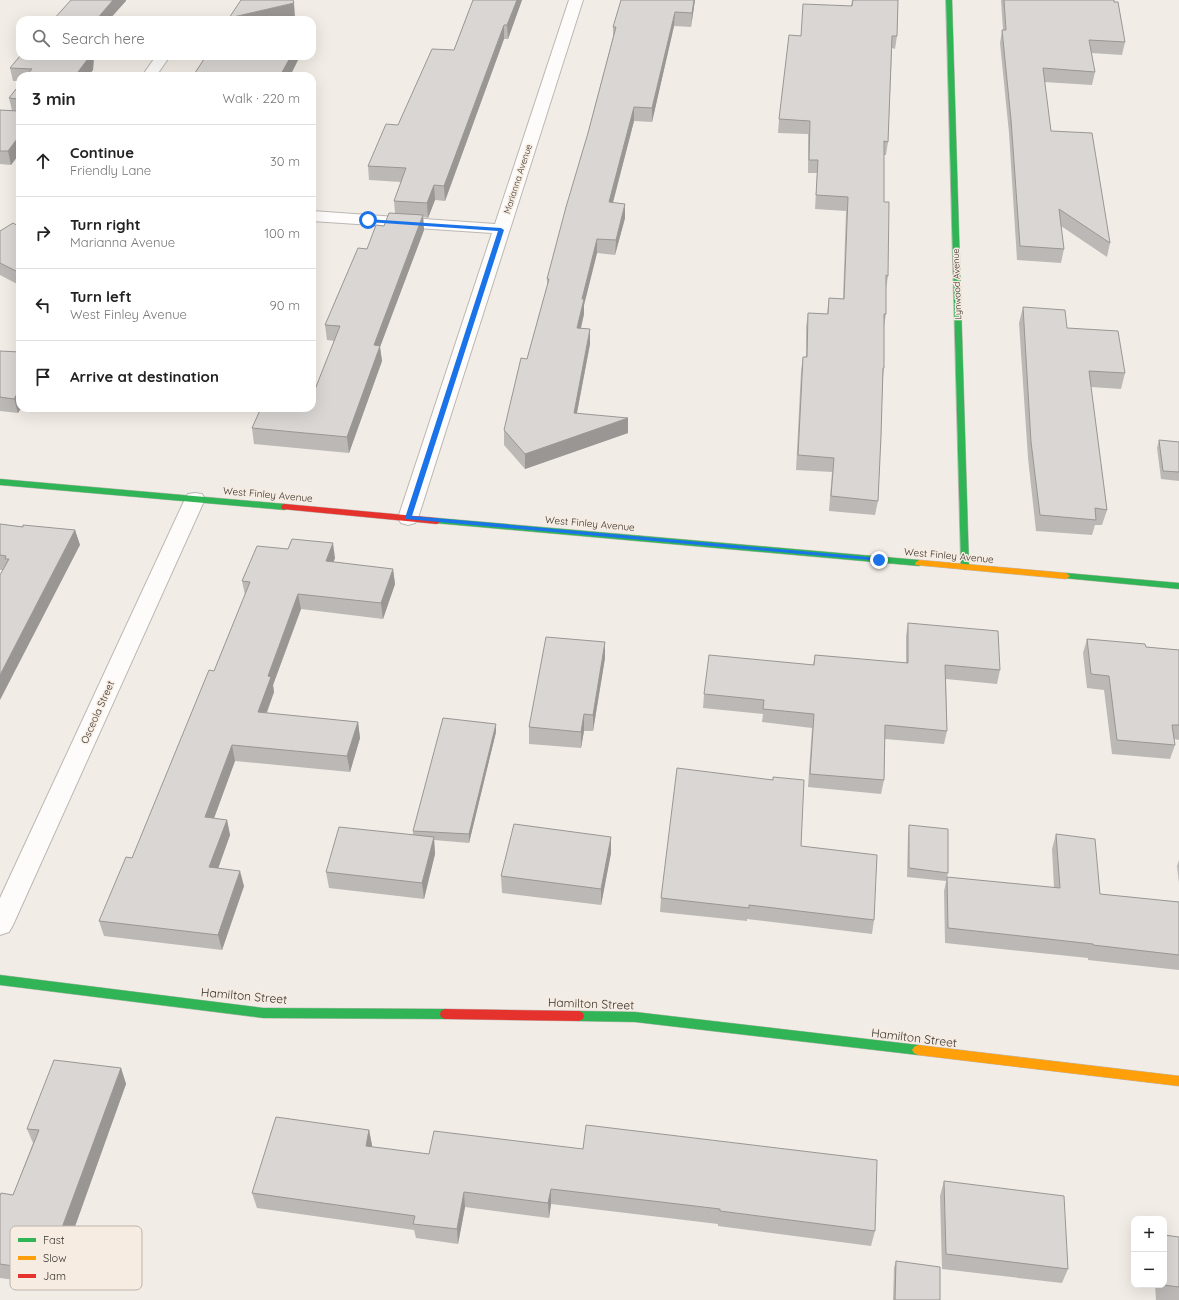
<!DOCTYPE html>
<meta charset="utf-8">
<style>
body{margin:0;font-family:Quicksand,sans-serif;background:#f6f6f6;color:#222}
.controls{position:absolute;right:12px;bottom:12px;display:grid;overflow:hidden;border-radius:8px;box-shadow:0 4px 16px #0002}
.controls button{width:36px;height:36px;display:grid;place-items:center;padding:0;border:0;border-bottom:1px solid #e0e0e0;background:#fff;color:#222;font:20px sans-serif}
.stop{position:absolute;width:12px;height:12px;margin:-9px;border:3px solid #1a73e8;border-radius:50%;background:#fff}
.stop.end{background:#1a73e8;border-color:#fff;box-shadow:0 1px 4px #0008}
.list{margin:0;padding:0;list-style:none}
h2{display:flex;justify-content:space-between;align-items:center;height:52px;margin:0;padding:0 16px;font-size:17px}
h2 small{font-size:13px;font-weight:400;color:#767676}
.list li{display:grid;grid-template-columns:26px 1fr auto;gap:12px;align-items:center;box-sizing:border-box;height:72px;padding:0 16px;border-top:1px solid #e0e0e0}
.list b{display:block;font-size:15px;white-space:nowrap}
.list p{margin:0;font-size:13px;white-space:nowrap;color:#767676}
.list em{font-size:13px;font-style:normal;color:#767676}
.icon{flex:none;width:22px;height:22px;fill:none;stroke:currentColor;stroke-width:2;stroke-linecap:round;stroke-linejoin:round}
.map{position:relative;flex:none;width:1179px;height:1300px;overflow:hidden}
.search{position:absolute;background:#fff;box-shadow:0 4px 16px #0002;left:16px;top:16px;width:300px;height:44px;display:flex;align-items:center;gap:10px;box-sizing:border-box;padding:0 14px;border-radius:12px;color:#767676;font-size:15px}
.panel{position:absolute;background:#fff;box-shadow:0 4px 16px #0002;left:16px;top:72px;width:300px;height:340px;border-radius:12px}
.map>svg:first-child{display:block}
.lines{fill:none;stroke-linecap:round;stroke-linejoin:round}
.street-casing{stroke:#bbb7b2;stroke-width:2}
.fast-casing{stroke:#bbb7b2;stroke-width:1}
.slow-casing{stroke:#bbb7b2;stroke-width:1}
.jam-casing{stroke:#bbb7b2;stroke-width:1}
.street{fill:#fdfcfb;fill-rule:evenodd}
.fast{fill:#30b455;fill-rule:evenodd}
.slow{fill:#ff9f0a;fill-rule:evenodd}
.jam{fill:#e5322d;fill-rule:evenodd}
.wall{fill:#bbb8b5}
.shaded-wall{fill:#999694}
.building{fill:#dad6d3;stroke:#999694}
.route{fill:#1a73e8}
.labels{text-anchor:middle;stroke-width:3;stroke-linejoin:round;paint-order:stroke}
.far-street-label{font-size:9px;fill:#35312c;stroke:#f7ece1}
.street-label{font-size:10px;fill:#35312c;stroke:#f7ece1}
.near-street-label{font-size:12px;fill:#35312c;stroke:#f7ece1}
.key{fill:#f7ece1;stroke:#bdb4ab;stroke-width:1}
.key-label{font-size:11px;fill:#35312c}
</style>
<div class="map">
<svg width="1179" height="1300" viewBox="0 0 1179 1300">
<rect width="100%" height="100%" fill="#f2ece6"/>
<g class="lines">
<defs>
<path id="street" d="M569 0H583L418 518 415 523 408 525 401 523 398 518 492 233 312 221V211L495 224Z
M156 56H170L156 76H142Z
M195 493 202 494 205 499 13 925 9 932 0 935V898L185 499 188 494Z"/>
<path id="fast" d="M946 0H952L969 567 965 570 961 567Z
M0 479 285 504 289 507 285 510 0 485Z
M437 518 919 560 923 563 919 566 434 523 433 521Z
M1066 573 1179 583V589L1063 578 1062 576Z
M0 975 263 1008 445 1009 449 1011 450 1014 449 1017 445 1019 263 1018 0 985Z
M579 1011 635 1012 918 1045 922 1047 924 1050 922 1053 918 1055 635 1022 579 1021 575 1019 574 1016 575 1013Z"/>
<path id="slow" d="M919 560 1066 573 1070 576 1066 579 916 565 915 563Z
M918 1045 1179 1076V1086L918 1055 914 1053 912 1050 914 1047Z"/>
<path id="jam" d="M285 504 437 518 441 521 437 524 282 509 281 507 282 505Z
M445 1009 579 1011 583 1013 584 1016 583 1019 579 1021 445 1019 441 1017 440 1014 441 1011Z"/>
</defs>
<use href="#street" class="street-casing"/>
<use href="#fast" class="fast-casing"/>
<use href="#slow" class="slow-casing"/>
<use href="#jam" class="jam-casing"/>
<use href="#street" class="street"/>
<use href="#fast" class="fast"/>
<use href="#slow" class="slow"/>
<use href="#jam" class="jam"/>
</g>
<path class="wall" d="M473 0H522L508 39H504L445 201 435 200 428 218 423 217 424 230 380 347 382 361 349 453 254 444 252 428 312 408 334 341 327 340 325 325 367 249 384 226 395 213 394 201 401 182 369 180 368 166 454 50Z
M695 0 691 27 674 26 652 122 634 121 613 203 625 204V218L615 255 597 253 584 305V314L581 329 590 344 577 413 628 433 525 469 504 445V430L527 359 547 286V279L588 133 613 37V27Z
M852 0H898L897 36 895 49 892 48 888 142 886 155H884V202L888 276 886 289V314L884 327V368L883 378 878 501 875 515 829 511 832 472 796 470 801 371 803 357H806V327L808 313 827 314 829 298 843 299 846 211 815 209 817 173H808V134L778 133 779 119 801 36 851 6Z
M1001 0H1114L1125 42 1122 55 1091 53 1095 72 1092 85 1044 82 1051 131 1110 243 1107 257 1061 226 1064 249 1061 263 1017 260 1009 133 1000 43 1002 30H1003Z
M20 56H94L93 70 88 76H20V81H13L10 68Z
M206 56H300L290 76H193Z
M20 84V153L11 165 0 164V110H12L9 98Z
M20 227V297L17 287 19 285 0 275V231Z
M1023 307 1125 373 1121 389 1091 387 1107 510 1102 525H1095L1092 535 1036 531 1028 458 1019 323Z
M0 351 20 408H21L18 413 0 411Z
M1159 440 1179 442V481L1161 479 1157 448Z
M0 524 23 527 75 530 80 545 3 570H0Z
M335 558 333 562 393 569 395 584 383 619 301 609 273 685 274 692 267 713 358 722 360 738 350 772 235 761 214 818 227 820 230 835 218 868 244 886 222 950 104 936 99 921 132 858 214 671 245 595 242 581Z
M908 623 1000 670 997 684 946 679 947 731 944 744 885 739 884 780 881 794 808 787 812 728 762 722 763 714 703 708 704 694 813 665 815 655 906 663V636Z
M1087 639 1146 647 1179 650V740L1174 739 1175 745 1170 759 1112 754 1104 690 1087 688 1083 653Z
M605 642V658L593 731H584L581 748 529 744V727Z
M496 732 469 843 434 840 435 854 424 899 329 888 326 872 413 835V831Z
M909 825 948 873 946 881 907 877 908 833Z
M1056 834 1100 894 1179 902V970L1088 960V958L945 943 944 891 947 877 1054 888 1052 849Z
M611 837V853L601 905 502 893 501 876Z
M801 846 874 920 872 934 747 919V921L660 912 661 898Z
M1179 860V883L1177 866Z
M121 1068 126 1084 54 1285 0 1278V1196L13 1195 33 1143 27 1129Z
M369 1130 372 1145V1147L875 1231 871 1246 718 1226V1224L551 1204 549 1218 465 1207 458 1244 416 1238 414 1230 257 1208 252 1193Z
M944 1181 1068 1269 1062 1283 942 1269 940 1196Z
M1179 1237V1300H1156L1155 1285H1164Z
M896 1261 940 1300H893L894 1268Z"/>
<path class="shaded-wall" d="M113 0H126V1L109 20H96Z
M517 0H522L508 39 507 25Z
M694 0H695L691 27 692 13Z
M294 3 295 17 280 20H230L229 18Z
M675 12 674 26 652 122V108Z
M504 25V39L445 201 444 186Z
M90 56H94L93 70 88 76H75Z
M291 56H300L290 76H280Z
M634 107V121L609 217V202Z
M20 135V153L11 165 8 151Z
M434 185 435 200 428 218 427 203Z
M625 204V218L615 255 616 240Z
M423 215 424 230 380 347 382 361 349 453 347 437 374 345Z
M597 239V253L584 305V314L577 343V328L582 299Z
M590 329V344L574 428V413Z
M20 389V408H21L18 413 14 399Z
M628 418V433L525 469V454Z
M75 530 80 545 0 700V675Z
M333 543 335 558 328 577 326 561Z
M393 569 395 584 383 619 381 603Z
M298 594 301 609 273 685 274 692 261 727 258 712 268 676Z
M605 642V658L593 731V715Z
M584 714V731L581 748V732Z
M358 722 360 738 350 772 347 756Z
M496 724V732L469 843V834Z
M232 745 235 761 209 832 205 817Z
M227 820 230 835 213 883 209 867Z
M434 837 435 854 424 899 422 883Z
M611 837V853L601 905V889Z
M240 871 244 886 222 950 218 935Z
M121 1068 126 1084 54 1285 46 1271Z
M369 1130 372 1145 369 1162 366 1146Z
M551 1189V1204L549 1218 548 1203Z
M464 1192 465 1207 458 1244 457 1229Z"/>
<path class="building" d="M71 0H113L96 20H53Z
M241 0H293L294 3 229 18Z
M473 0H517L507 25H504L444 186 434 185 427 203 394 201 406 168 368 166 386 124 398 125 432 49 454 50Z
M621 0H694L692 13 675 12 652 108 634 107 609 202 625 204 616 240 597 239 582 299H584L577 328 590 329 574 413 628 418 525 454 504 430 521 358 527 359 549 279H547L566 207 588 133 616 27H613Z
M853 0H898L897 36H892L888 142 884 141V202H889L888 276 886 275V314H884V368H883L881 436 878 501 831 496 834 458 798 455 803 357H807L808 313 828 314 829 298 844 299 848 197 816 195 818 160H809L810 121 779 119 789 35 801 36 803 4 852 6Z
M1004 0H1114V2H1118L1125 42 1089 40 1095 72 1043 68 1051 131 1092 133 1110 243 1059 209 1064 249 1020 246 1011 120 1002 30H1006Z
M20 56H90L75 76H26L32 69 10 68Z
M206 56H291L280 76 240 74 239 76H193Z
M20 84V135L8 151H0V110L18 111V99L9 98Z
M389 213 423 215 374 345 380 346 347 437 252 428 261 408H312V397L340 326 325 325 358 248 367 249 376 225 384 226Z
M13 223 20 227V273L0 263V231Z
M20 283V287H17Z
M1023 307 1065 310 1067 328 1118 331 1125 373 1089 371 1107 510 1095 508 1096 520 1040 515 1031 442Z
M0 351 20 352V389L14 399 0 397Z
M1159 440 1179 442V472L1163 471Z
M0 524 23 527V525L75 530 0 675V575L9 559H5L6 556 0 555Z
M292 539 333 543 326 561 393 569 381 603 298 594 268 676 271 677 258 712 358 722 347 756 232 745 205 817 227 820 209 867 240 871 218 935 99 921 126 857 132 858 209 670 214 671 250 582 242 581 257 546 288 549Z
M908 623 998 631 1000 670 945 665 947 731 885 725 884 780 810 774 814 714 763 709 764 700 704 694 709 655 814 665 815 655 908 663Z
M546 637 605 642 593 715 584 714 581 732 529 727Z
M1087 639 1145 644 1146 647 1179 650V725H1172L1175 745 1117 740 1109 676 1091 674Z
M443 718 496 724 469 834 413 831Z
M677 768 773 780V777L804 780 801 846 877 855 874 920 749 905V908L661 898Z
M514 824 611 837 601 889 501 876Z
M909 825 948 829V873L909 868Z
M339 827 434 837 422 883 326 872Z
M1056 834 1095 839 1100 894 1179 902V955L1093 945V944L948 928 947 877 1060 888Z
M54 1060 121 1068 46 1271 0 1264V1196L1 1193 13 1195 39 1130 27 1129Z
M276 1117 369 1130 366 1146 429 1154 434 1131 583 1149 586 1125 877 1160 875 1231 720 1211V1209L551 1189 548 1203 464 1192 457 1229 413 1224 415 1216 252 1193Z
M944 1181 1064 1196 1068 1269 946 1254Z
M1164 1235 1179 1237V1287L1164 1285Z
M896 1261 940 1267V1300H895Z"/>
<path class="route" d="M367 219 501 228 504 230 412 516 879 558H881V561L406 519 405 518 498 231 368 222Z"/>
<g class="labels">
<g class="far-street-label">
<text transform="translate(518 179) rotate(-72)" y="3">Marianna Avenue</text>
<text transform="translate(957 284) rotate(-92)" y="3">Lynwood Avenue</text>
</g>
<g class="street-label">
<text transform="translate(268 494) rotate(5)" y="4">West Finley Avenue</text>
<text transform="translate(590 523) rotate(5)" y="4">West Finley Avenue</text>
<text transform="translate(949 555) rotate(5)" y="4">West Finley Avenue</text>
<text transform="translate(97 712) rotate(-66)" y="4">Osceola Street</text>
</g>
<g class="near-street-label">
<text transform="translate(244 996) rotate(5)" y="4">Hamilton Street</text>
<text transform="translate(591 1004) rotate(2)" y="4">Hamilton Street</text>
<text transform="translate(914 1038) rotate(7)" y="4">Hamilton Street</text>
</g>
</g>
<rect x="10" y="1226" width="132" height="64" rx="6" class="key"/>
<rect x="18" y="1238" width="18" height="4" fill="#30b455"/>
<rect x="18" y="1256" width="18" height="4" fill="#ff9f0a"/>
<rect x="18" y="1274" width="18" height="4" fill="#e5322d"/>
<g class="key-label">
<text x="43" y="1244">Fast</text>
<text x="43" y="1262">Slow</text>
<text x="43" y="1280">Jam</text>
</g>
</svg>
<div class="controls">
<button>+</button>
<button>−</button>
</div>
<div class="stop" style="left:368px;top:220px"></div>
<div class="stop end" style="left:879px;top:560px"></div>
<div class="search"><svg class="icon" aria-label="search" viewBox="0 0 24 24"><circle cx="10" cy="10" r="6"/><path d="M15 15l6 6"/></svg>Search here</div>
<section class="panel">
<h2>3 min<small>Walk · 220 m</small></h2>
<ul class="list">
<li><svg class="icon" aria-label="ahead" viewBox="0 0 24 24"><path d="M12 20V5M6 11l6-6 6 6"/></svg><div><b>Continue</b><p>Friendly Lane</p></div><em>30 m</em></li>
<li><svg class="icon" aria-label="right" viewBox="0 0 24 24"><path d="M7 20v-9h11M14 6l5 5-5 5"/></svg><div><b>Turn right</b><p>Marianna Avenue</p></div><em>100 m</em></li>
<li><svg class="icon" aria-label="left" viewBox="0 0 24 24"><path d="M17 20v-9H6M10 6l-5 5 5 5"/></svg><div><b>Turn left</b><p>West Finley Avenue</p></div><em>90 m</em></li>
<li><svg class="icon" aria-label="arrive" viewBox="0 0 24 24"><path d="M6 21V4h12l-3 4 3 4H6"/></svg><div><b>Arrive at destination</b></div></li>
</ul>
</section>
</div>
